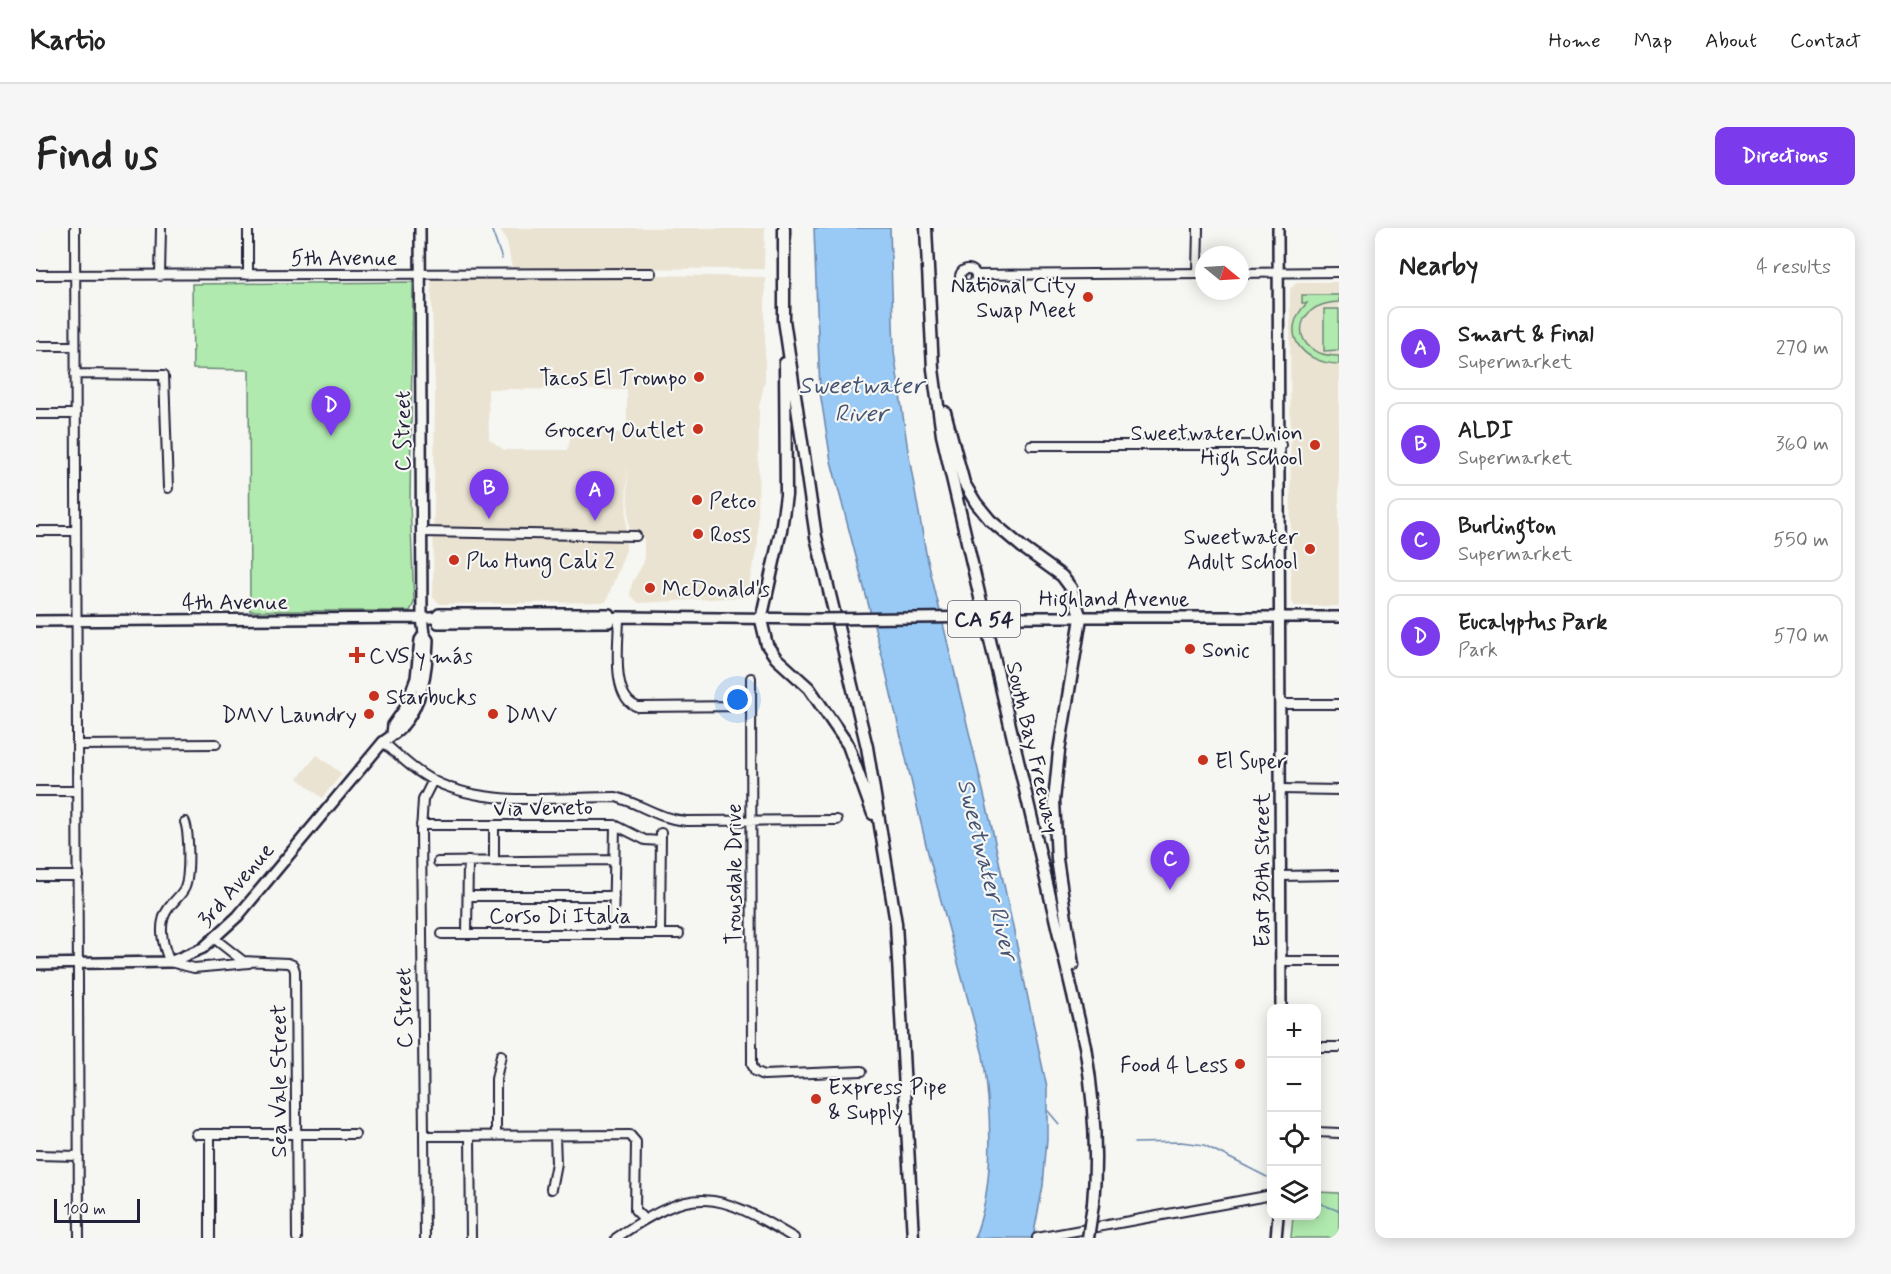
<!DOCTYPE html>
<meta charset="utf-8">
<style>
body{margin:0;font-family:Mynerve,sans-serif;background:#f6f6f6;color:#222}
.controls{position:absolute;right:18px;bottom:18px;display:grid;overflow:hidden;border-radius:12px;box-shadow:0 3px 15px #0003}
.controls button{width:54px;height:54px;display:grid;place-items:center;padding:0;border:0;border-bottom:2px solid #e0e0e0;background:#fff;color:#222;font:30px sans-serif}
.compass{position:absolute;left:1159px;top:18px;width:54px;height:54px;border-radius:50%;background:#fff;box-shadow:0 3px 15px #0003;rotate:108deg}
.scale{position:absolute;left:18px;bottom:15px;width:86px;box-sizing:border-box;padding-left:6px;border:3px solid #22223b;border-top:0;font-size:16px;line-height:21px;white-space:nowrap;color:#22223b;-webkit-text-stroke:4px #f6f6f2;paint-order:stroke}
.you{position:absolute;left:702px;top:472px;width:21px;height:21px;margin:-15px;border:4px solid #fff;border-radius:50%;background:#1a73e8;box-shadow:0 0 0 9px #1a73e833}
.badge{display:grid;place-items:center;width:39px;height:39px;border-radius:50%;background:#7c3aed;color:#fff;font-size:20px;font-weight:700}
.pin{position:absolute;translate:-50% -50px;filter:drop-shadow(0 2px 3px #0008)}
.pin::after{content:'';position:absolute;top:32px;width:21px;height:18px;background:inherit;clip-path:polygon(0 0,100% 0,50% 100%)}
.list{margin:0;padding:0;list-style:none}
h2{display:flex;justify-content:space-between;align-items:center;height:78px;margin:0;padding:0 24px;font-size:26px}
h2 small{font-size:20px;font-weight:400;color:#767676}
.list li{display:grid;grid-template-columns:39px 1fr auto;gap:18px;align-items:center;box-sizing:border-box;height:84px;margin:0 12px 12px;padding:0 12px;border:2px solid #e0e0e0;border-radius:12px}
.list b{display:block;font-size:22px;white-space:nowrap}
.list p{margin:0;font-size:20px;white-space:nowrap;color:#767676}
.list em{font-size:20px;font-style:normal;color:#767676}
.icon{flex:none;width:33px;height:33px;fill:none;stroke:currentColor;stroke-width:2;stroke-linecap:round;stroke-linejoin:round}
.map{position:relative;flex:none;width:1303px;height:1010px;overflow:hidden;border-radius:12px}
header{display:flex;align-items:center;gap:36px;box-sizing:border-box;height:84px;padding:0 30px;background:#fff;border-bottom:2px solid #e0e0e0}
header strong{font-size:28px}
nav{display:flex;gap:33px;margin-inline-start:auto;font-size:21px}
.intro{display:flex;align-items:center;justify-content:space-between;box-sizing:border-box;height:144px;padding:0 36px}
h1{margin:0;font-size:42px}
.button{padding:15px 27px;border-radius:12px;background:#7c3aed;color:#fff;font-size:21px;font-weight:700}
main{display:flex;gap:36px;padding:0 36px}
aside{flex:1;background:#fff;border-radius:12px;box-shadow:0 3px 15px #0003}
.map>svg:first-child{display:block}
.built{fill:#ebe3d2;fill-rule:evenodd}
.green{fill:#b1eaae;stroke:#6a8674;stroke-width:1.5}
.water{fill:#99c9f5;stroke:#6986ab;stroke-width:1.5}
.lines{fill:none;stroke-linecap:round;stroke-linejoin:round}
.stream{stroke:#6986ab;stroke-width:1.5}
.minor-casing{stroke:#22223b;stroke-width:12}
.major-casing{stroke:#22223b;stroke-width:14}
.highway-casing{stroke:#22223b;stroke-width:15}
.minor{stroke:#f6f6f2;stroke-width:8}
.major{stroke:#f6f6f2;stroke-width:9}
.highway{stroke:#f6f6f2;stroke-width:10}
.major-bridge-casing{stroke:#22223b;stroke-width:14;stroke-linecap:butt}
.highway-bridge-casing{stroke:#22223b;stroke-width:15;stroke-linecap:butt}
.major-bridge{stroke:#f6f6f2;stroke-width:9}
.highway-bridge{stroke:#f6f6f2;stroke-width:10}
.poi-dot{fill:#c8321e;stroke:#f6f6f2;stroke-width:2}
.labels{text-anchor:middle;stroke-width:4.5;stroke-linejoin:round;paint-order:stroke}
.shield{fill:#f6f6f2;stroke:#626272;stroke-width:1.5}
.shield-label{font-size:21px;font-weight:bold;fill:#22223b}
.street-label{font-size:22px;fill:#22223b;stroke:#f6f6f2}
.poi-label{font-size:22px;fill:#22223b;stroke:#f6f6f2;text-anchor:start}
.water-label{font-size:24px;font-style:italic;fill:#465473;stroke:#f6f6f2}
</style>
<header>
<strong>Kartio</strong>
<nav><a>Home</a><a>Map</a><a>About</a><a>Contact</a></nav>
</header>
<div class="intro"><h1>Find us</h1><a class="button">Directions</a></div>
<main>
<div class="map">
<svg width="1303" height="1010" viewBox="0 0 1303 1010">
<rect width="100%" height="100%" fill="#f6f6f2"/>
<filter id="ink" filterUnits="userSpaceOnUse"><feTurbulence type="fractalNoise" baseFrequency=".0167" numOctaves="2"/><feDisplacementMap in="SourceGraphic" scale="12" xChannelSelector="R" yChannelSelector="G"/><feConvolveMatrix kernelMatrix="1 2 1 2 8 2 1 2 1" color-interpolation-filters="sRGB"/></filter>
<g filter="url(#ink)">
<path class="built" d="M463 0H729L728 41 476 40 471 14Z
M616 47 729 49V153L723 179 722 315 710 369 603 375 594 367 596 355 608 334V311L593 299 591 237 590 322 570 374 405 376 397 370 399 162 395 51H592ZM452 161 591 162V205H535L532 222H468L453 211Z
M1261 54H1303V378H1259L1255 373 1254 61Z
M281 527 306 546 286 570 262 550Z"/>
<path class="green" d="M377 54 374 275 378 375 374 383H214L213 142 157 141 156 56Z
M1266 67H1303V74C1253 75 1253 129 1303 128V136C1267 136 1241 105 1271 75H1266Z
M1288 81H1303V122L1288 123Z
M1281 964 1303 965V1010H1255L1257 988H1280Z"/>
<path class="water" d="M778 0H854L858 124 872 223 890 325 956 600 1011 860V911L1007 958 997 1010H938C960 959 955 881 947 827L891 621 849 440 795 233 784 164Z"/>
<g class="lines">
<path class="stream" d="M455 0 466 31
M1012 883 1023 896
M1098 915 1145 914 1168 917 1231 949
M1280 974 1303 983"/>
<defs>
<path id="minor" d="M39 0 43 1010
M212 0V47
M924 49a8 8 0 1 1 16 0a8 8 0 1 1-16 0Z
M1161 45 1162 0
M1204 45 1303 44
M0 47 615 45
M940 47 1168 45
M124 48 125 0
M0 118H39
M39 146 128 147 132 260
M0 186H40
M995 217H1245
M0 303H40
M386 304 600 308
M583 389C583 414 574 470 602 479L714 478
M715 450 716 836 719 843 728 847 826 843
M1245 476H1303
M347 514C363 528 380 544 398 553 453 580 522 569 580 569 605 576 623 591 650 593L801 592
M41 517 180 516
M1244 561 1303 562
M0 563H41
M149 594C153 605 154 647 149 659 146 667 137 673 132 681 121 696 127 719 134 734L158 740 213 735
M385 597H579L609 612 625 613
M458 597V632
M402 634 578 632
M0 648H42
M1244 648 1303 647
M433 668H578
M431 705 432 633
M577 705 579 597
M624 705 625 605
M406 706H643
M179 711 207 733 252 735 257 737 259 743 261 1010
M1245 733H1303
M1280 819H1303
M1280 904 1303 905
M160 906H319
M174 907V1010
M388 908 594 907 600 914 599 982 607 990
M434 908 435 1010
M460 908V851L465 827
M0 927 43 928
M515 961 520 935 519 908
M389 1010 385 603 387 572 397 552
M580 1010C658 957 679 962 758 1010
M1001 1010 1236 967"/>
<path id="major" d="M1242 0 1245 780
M967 389H1303
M399 390 403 386H573L575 390
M0 393 386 390H399L402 395 573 394 575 390 583 389 785 391
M356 506 357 497 369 480 380 450 384 412 388 406
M0 736 134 734 167 720 202 688 347 514C353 509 361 505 365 500 387 476 391 442 392 412L388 406 386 390 384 0
M1240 1010 1242 988"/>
<path id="highway" d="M748 0V92L780 309 831 519 860 695 877 1010
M890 0 897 141 906 207 1049 818C1058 871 1062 922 1057 976
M749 135 750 267 745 302 725 392 731 417 740 430 773 460 812 517 837 586
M909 184 928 255 940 275 954 292 986 319 1026 348 1035 360 1045 390 1023 523 1018 573 1021 631 1037 737"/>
</defs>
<use href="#minor" class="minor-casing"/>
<use href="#major" class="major-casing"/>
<use href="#highway" class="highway-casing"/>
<use href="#minor" class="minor"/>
<use href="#major" class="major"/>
<use href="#highway" class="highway"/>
<defs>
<path id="major-bridge" d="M785 391 967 389"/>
<path id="highway-bridge" d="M1052 1010 1057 976"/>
</defs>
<use href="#major-bridge" class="major-bridge-casing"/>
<use href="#highway-bridge" class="highway-bridge-casing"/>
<use href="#major-bridge" class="major-bridge"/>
<use href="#highway-bridge" class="highway-bridge"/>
</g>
</g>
<g class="poi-dot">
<circle cx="1052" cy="69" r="6"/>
<circle cx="663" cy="149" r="6"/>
<circle cx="662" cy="201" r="6"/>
<circle cx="1279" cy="217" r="6"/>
<circle cx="661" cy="272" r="6"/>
<circle cx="662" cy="306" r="6"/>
<circle cx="1274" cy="321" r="6"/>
<circle cx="418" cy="332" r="6"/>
<circle cx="614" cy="360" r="6"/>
<circle cx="1154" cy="421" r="6"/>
<path d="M318 418h6v6h6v6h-6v6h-6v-6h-6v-6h6z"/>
<circle cx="338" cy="468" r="6"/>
<circle cx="333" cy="486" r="6"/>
<circle cx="457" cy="486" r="6"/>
<circle cx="1167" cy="532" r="6"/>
<circle cx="1204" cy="836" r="6"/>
<circle cx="780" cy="871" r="6"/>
</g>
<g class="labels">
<rect class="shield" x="912" y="373" width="72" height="36" rx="4.5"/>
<g class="shield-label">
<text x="948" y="398">CA 54</text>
</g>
<g class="street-label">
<text x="308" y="37">5th Avenue</text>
<text transform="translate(366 203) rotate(-90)" y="8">C Street</text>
<text x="1078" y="378">Highland Avenue</text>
<text x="199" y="381">4th Avenue</text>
<text transform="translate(998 519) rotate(77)" y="8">South Bay Freeway</text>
<text transform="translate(507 579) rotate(-1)" y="8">Via Veneto</text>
<text transform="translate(1225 642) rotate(-90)" y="8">East 30th Street</text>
<text transform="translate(697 646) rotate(-90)" y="8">Trousdale Drive</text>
<text transform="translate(199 656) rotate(-49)" y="8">3rd Avenue</text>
<text x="524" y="695">Corso Di Italia</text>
<text transform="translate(367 780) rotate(-91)" y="8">C Street</text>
<text transform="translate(242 853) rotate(-90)" y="8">Sea Vale Street</text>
</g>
<g class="poi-label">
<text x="1040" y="64" text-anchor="end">National City<tspan x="1040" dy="25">Swap Meet</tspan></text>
<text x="651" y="157" text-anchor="end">Tacos El Trompo</text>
<text x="650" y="209" text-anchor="end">Grocery Outlet</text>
<text x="1267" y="212" text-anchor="end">Sweetwater Union<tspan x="1267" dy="25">High School</tspan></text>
<text x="673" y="280">Petco</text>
<text x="674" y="314">Ross</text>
<text x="1262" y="316" text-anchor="end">Sweetwater<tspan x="1262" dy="25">Adult School</tspan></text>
<text x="430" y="340">Pho Hung Cali 2</text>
<text x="626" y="368">McDonald's</text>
<text x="1166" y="429">Sonic</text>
<text x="333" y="435">CVS y más</text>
<text x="350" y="476">Starbucks</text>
<text x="321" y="494" text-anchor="end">DMV Laundry</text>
<text x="469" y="494">DMV</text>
<text x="1179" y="540">El Super</text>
<text x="1192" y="844" text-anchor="end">Food 4 Less</text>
<text x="792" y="866">Express Pipe<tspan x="792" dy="25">&amp; Supply</tspan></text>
</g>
<g class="water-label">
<text x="825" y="165">Sweetwater<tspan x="825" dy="28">River</tspan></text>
<text transform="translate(952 641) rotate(76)" y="8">Sweetwater River</text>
</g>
</g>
</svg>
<div class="controls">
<button>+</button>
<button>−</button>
<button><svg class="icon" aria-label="locate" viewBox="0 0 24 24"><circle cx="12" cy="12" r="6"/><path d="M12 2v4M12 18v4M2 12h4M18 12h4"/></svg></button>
<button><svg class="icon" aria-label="layers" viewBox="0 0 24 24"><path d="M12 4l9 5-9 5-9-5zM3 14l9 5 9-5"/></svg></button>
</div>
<svg class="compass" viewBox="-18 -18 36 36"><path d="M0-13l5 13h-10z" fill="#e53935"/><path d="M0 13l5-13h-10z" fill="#767676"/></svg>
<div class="scale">100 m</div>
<div class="you"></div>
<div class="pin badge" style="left:559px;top:293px">A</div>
<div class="pin badge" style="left:453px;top:291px">B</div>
<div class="pin badge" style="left:1134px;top:662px">C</div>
<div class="pin badge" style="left:295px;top:208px">D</div>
</div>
<aside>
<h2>Nearby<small>4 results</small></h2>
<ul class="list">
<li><span class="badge">A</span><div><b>Smart &amp; Final</b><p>Supermarket</p></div><em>270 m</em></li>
<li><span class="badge">B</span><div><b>ALDI</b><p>Supermarket</p></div><em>360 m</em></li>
<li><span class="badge">C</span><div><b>Burlington</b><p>Supermarket</p></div><em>550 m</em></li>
<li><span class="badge">D</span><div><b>Eucalyptus Park</b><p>Park</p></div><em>570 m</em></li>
</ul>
</aside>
</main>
